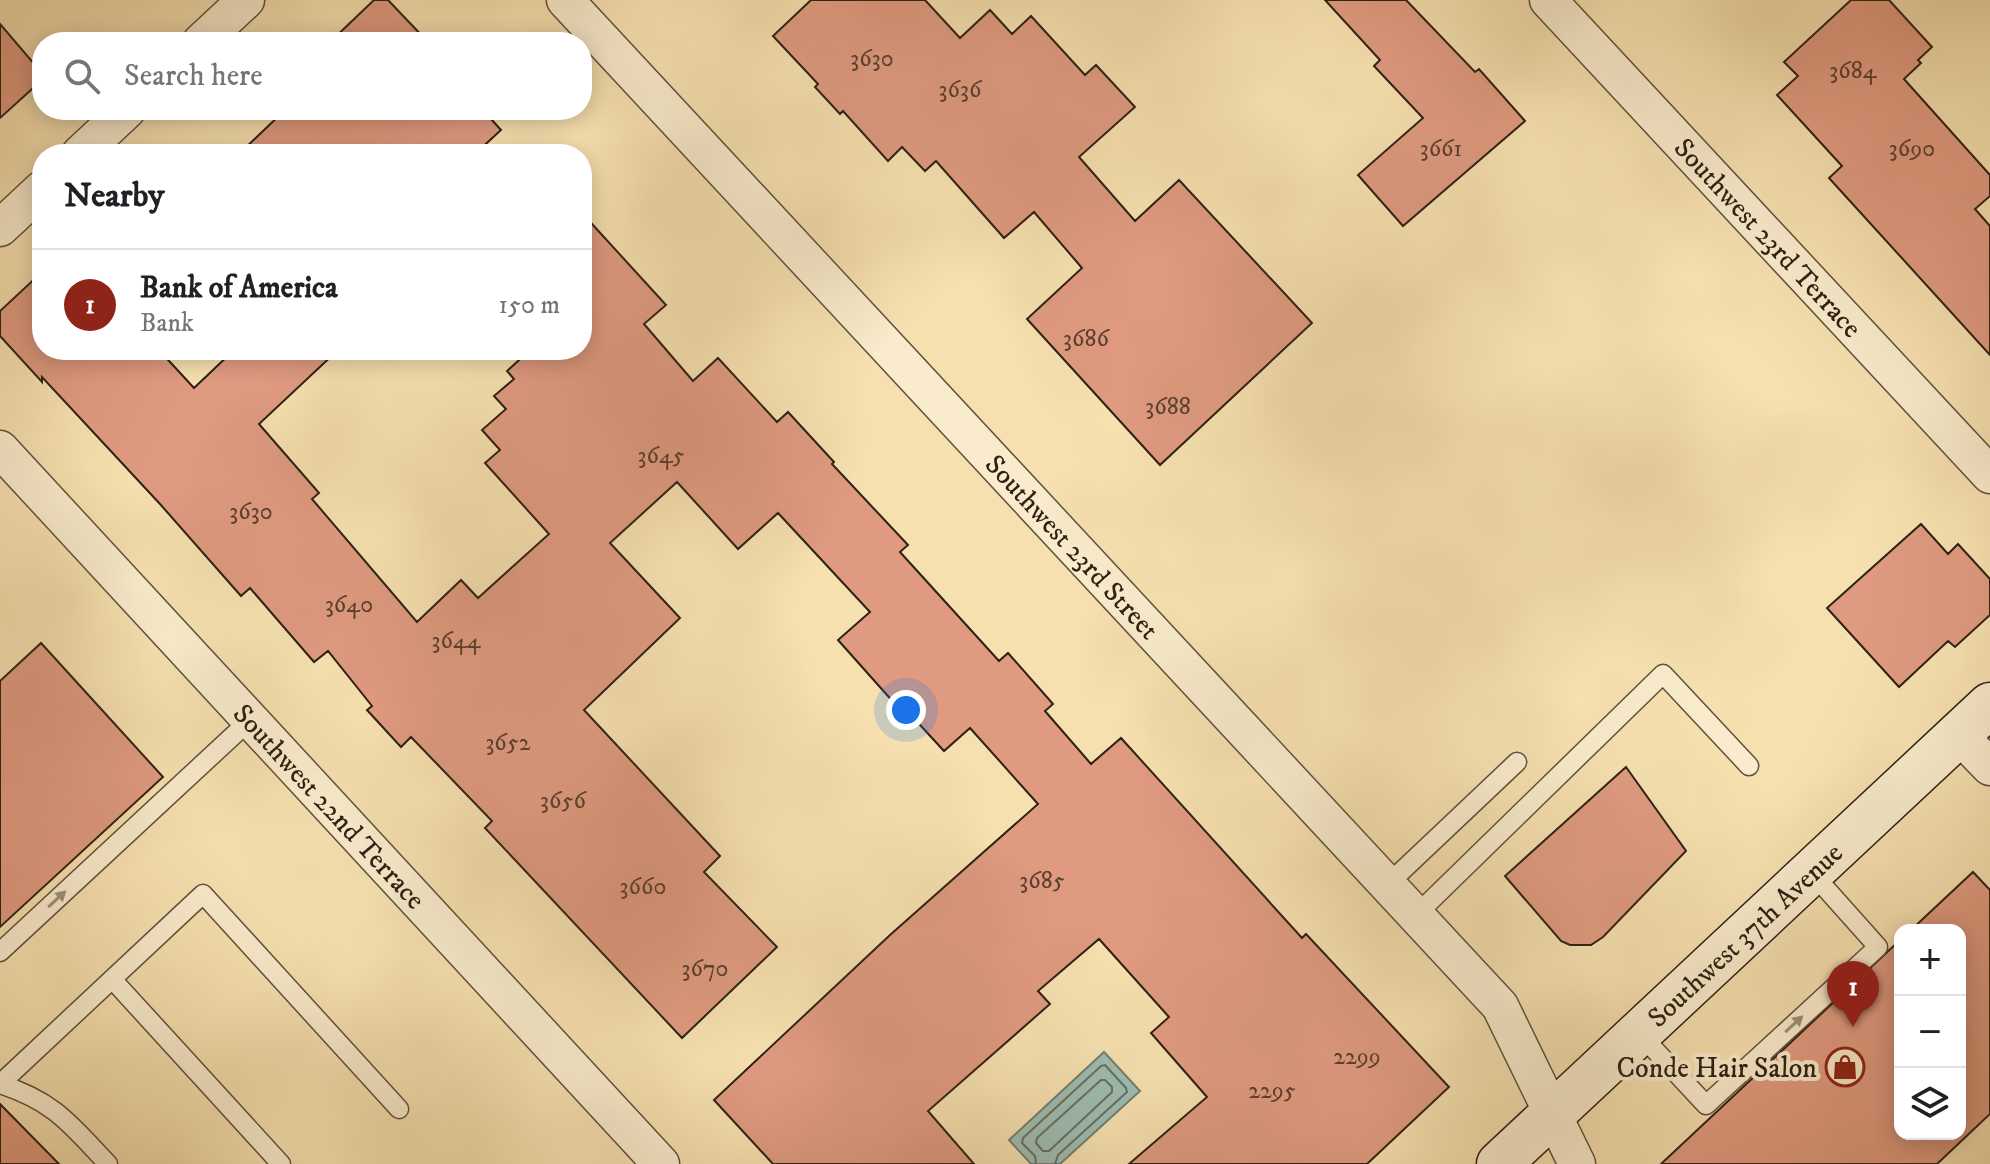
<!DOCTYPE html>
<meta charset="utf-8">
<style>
body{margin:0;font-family:"IM FELL DW Pica",serif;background:#f2f2f2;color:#202124}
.controls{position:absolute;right:24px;bottom:24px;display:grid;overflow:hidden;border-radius:16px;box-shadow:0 4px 20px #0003}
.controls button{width:72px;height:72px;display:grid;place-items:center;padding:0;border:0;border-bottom:2px solid #e0e0e0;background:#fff;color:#202124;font:40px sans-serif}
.you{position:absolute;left:906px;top:710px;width:28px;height:28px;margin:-20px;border:6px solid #fff;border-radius:50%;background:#1a73e8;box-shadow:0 0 0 12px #1a73e833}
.badge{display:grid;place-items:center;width:52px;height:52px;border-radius:50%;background:#8f2418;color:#fff;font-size:26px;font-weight:700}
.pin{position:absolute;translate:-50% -66px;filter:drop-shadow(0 2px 4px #0008)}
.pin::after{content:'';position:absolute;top:42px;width:28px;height:24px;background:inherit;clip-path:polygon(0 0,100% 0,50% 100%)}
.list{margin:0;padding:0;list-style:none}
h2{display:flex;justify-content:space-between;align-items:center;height:104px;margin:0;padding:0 32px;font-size:34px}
h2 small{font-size:26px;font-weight:400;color:#757577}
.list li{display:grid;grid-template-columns:52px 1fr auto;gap:24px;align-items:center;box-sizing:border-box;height:112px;padding:0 32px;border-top:2px solid #e0e0e0}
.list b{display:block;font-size:30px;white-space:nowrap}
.list p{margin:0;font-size:26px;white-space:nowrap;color:#757577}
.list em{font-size:26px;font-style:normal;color:#757577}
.icon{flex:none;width:44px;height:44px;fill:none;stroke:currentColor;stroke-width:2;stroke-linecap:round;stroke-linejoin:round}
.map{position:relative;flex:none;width:1990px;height:1164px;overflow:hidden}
.search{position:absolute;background:#fff;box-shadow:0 4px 20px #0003;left:32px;top:32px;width:560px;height:88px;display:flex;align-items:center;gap:20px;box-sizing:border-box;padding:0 28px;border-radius:32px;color:#757577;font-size:30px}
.panel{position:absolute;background:#fff;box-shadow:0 4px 20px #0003;left:32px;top:144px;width:560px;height:216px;border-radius:32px}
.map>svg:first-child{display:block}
.water{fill:#9dbcb0;stroke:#707e72;stroke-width:2}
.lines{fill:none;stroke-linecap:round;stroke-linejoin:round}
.shore{stroke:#656e62;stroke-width:2}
.building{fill:#df9a7f;stroke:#2d2114;stroke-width:2}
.lane-casing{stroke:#5f513b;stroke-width:21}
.street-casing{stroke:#5f513b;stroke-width:39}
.secondary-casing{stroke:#2d2114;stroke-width:47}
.lane{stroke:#f9ebcc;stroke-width:18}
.street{stroke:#f9ebcc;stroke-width:36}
.secondary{stroke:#f9ebcc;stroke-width:44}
.oneway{fill:#9d9079}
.labels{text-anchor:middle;stroke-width:8;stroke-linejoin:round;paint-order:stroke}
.number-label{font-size:24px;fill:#5a3f2f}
.street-label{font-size:28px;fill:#2d2114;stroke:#f9ebcc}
.poi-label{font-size:28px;fill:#2d2114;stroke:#f9ebcc;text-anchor:end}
</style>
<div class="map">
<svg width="1990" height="1164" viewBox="0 0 1990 1164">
<rect width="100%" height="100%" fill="#f6e0b0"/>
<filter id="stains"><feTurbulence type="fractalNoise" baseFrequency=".0025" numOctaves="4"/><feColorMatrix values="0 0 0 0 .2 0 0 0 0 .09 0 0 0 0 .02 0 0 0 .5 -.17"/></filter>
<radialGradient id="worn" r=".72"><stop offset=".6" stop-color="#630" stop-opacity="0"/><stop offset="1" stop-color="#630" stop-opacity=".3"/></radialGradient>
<path class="water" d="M1104 1052 1140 1091 1060 1164H1031L1009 1140Z"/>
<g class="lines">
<path class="shore" d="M1101 1080H1105L1112 1087V1092L1049 1151H1043L1036 1143 1037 1138Z
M1036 1164 1035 1156 1022 1143 1023 1138 1101 1066 1105 1065 1126 1088 1127 1092 1058 1155 1055 1164"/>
</g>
<path class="building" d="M374 0H388L428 42H330Z
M811 0H925L960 38 990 10 1012 34 1031 16 1085 75 1096 65 1135 107 1079 157 1135 221 1179 180 1312 323 1160 465 1027 319 1082 268 1034 212 1004 238 936 161 925 171 902 147 888 161 843 111 840 114 815 87 818 84 773 36Z
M1325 0H1406L1475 72 1479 69 1525 121 1403 226 1358 175 1423 118 1374 66 1380 60Z
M1851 0H1889L1932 47 1918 60 1921 63 1904 79 1990 175V196L1975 209 1990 226V355L1829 178 1842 166 1777 95 1798 76 1784 62Z
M0 24 42 73V80L0 118Z
M285 110H483L501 130 475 154H239Z
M582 213 666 305 644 324 693 381 718 358 777 422 788 412 834 462 832 464 908 545 900 552 999 661 1008 653 1053 704 1045 711 1091 764 1121 738 1302 938 1306 934 1449 1087 1367 1164H1129L1207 1097 1151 1033 1169 1017 1099 939 1038 991 1050 1004 928 1111 974 1164H773L714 1100 890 935 1038 804 970 728 944 751 898 701 895 704 838 640 870 612 778 513 738 549 677 482 610 543 680 618 584 710 720 856 704 872 777 947 682 1038 485 828 492 821 411 737 401 747 367 710 372 706 328 651 314 662 250 588 241 596 160 504 42 377V382L0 336V311L42 272V350H159L194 388 234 350H338L259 424 319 493 312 499 417 622 461 580 478 598 549 534 485 463 500 450 482 430 506 409 494 396 514 379 507 371 530 350H582Z
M1921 524 1948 554 1958 544 1990 579V615L1955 647 1948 641 1899 687 1827 608Z
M41 643 163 777 0 927V681Z
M1626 767 1686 851 1603 937 1591 945H1570L1561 941 1505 876Z
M1973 872 1990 890V1114L1937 1164H1661L1900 940V1134H1960V930H1911Z
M0 1104 59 1164H0Z"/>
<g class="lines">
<defs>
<path id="lane" d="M1388 884 1517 762
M1416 915 1663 674 1749 766
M0 952 250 720
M112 979 281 1164
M1639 1033 1706 1105 1878 947 1812 873
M0 1084 203 894 399 1109
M0 1084C55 1102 70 1124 108 1164"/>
<g id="street">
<path id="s1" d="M565 0 1500 1006 1577 1164"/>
<path id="s2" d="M1548 0 1990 475"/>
<path d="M201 42 246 0"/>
<path d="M80 154 127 110"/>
<path d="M0 228 42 189"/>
<path id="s3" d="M0 449 661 1164"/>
<path d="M1959 735 1990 767"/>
</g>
<g id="secondary">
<path id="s4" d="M1499 1164 1990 705"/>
</g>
</defs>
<use href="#lane" class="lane-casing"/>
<use href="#street" class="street-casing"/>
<use href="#secondary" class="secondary-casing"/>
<use href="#lane" class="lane"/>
<use href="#street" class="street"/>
<use href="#secondary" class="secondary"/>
</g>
<defs><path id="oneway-solid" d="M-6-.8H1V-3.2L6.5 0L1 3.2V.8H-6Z" transform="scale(2)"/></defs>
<g class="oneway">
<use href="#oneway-solid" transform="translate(57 899) rotate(-43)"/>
<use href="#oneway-solid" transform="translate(1794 1024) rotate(-43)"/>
</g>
<defs>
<symbol id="shop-ring" viewBox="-11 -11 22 22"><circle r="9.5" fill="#f9ebcc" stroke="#8f2418" stroke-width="1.5"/><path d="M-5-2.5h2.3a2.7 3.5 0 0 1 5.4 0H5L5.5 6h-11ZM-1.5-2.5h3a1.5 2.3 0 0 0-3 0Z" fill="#8f2418"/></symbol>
</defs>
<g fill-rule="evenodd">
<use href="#shop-ring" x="1823" y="1045" width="44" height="44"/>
</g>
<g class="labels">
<g class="number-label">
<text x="872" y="66">3630</text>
<text x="1853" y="78">3684</text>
<text x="960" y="97">3636</text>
<text x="1441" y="156">3661</text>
<text x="1912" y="156">3690</text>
<text x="1086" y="346">3686</text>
<text x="1168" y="414">3688</text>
<text x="661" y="463">3645</text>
<text x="251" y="519">3630</text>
<text x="349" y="612">3640</text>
<text x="456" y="648">3644</text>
<text x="508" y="750">3652</text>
<text x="563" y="808">3656</text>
<text x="1042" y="888">3685</text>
<text x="643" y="894">3660</text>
<text x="705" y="976">3670</text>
<text x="1357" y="1064">2299</text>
<text x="1272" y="1098">2295</text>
</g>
<g class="street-label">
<text dy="10" stroke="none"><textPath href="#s2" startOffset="324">Southwest 23rd Terrace</textPath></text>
<text dy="10" stroke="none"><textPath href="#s1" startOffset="746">Southwest 23rd Street</textPath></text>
<text dy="10" stroke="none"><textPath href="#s3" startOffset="486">Southwest 22nd Terrace</textPath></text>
<text dy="10" stroke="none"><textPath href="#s4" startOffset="336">Southwest 37th Avenue</textPath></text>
</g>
<g class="poi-label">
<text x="1817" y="1077">Conde Hair Salon</text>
</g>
</g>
<rect width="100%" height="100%" filter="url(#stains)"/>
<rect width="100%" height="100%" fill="url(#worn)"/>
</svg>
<div class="controls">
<button>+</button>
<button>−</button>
<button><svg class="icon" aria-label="layers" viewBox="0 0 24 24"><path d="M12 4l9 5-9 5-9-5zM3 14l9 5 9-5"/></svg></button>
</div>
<div class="you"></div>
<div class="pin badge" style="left:1853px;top:1027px">1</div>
<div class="search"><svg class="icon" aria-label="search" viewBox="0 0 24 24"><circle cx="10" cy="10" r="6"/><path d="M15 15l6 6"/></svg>Search here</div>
<section class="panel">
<h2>Nearby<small></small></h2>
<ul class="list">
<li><span class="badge">1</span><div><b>Bank of America</b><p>Bank</p></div><em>150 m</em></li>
</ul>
</section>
</div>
